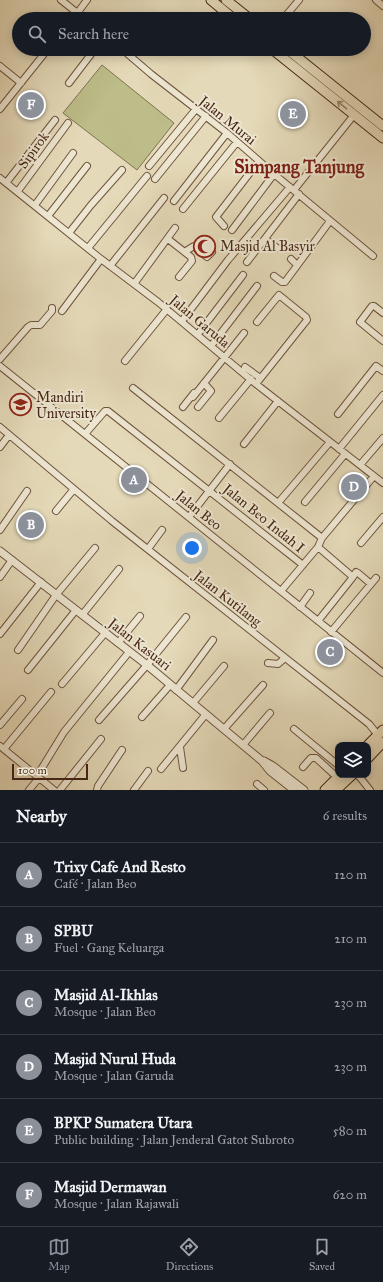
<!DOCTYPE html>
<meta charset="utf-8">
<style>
body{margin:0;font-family:"IM FELL Great Primer",serif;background:#242831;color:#f1f3f6}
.controls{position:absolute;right:12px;bottom:12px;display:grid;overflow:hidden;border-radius:8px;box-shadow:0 2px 10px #0003}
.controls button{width:36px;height:36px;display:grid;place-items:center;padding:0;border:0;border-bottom:1px solid #363941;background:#171b24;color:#f1f3f6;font:20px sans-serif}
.scale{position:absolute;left:12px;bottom:10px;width:76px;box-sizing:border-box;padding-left:4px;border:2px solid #482716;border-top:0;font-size:11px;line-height:14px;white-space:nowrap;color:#482716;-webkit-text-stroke:3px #ede6d1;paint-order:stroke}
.you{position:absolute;left:192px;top:548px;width:14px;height:14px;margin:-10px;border:3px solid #fff;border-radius:50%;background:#1a73e8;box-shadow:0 0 0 6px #1a73e833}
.badge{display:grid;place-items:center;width:26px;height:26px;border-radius:50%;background:#8c9099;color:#fff;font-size:13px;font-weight:700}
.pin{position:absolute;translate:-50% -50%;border:2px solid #fff;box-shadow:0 1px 4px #0006}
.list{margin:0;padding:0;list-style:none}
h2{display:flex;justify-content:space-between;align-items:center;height:52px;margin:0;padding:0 16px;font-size:17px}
h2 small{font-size:13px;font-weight:400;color:#9ea1a6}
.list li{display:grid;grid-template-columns:26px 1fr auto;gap:12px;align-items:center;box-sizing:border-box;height:64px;padding:0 16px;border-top:1px solid #363941}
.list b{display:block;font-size:15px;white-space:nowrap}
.list p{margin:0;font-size:13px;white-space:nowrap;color:#9ea1a6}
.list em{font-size:13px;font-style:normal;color:#9ea1a6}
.icon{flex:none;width:22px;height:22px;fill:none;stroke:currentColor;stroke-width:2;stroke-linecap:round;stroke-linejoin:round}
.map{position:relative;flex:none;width:383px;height:790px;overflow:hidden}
.search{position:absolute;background:#171b24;box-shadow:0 2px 10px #0003;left:12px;right:12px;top:12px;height:44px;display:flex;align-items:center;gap:10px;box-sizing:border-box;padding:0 14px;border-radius:22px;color:#9ea1a6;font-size:15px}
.sheet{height:436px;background:#171b24}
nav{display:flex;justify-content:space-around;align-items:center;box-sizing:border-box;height:56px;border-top:1px solid #363941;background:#171b24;font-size:11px;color:#9ea1a6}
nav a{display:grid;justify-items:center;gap:2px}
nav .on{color:#8c9099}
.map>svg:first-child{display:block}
.green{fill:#bcbd89;stroke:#827250}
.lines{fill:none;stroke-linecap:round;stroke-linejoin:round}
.minor-casing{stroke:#6f543e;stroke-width:8}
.tertiary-casing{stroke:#6f543e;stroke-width:9}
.primary-casing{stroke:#482716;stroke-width:11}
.minor{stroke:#ede6d1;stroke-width:6}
.tertiary{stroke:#ede6d1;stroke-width:7}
.primary{stroke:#e4d9b8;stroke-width:9}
.oneway{stroke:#968067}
.labels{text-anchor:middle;stroke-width:4;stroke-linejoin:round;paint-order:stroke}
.street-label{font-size:14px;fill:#482716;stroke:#ede6d1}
.poi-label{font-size:14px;fill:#482716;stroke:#ede6d1;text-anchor:start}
.district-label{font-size:18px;font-weight:bold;fill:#7a1f14;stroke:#ede6d1}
</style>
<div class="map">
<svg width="383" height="790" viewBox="0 0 383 790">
<rect width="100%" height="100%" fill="#e4d9b8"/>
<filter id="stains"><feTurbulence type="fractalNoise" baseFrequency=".005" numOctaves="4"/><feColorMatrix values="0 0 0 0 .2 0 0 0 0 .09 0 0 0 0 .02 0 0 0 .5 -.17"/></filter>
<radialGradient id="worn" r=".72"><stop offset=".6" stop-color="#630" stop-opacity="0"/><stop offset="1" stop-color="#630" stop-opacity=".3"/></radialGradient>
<path class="green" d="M102 65 174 123 137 170 63 113Z"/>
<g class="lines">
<defs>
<path id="minor" d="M61 0 85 19
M376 0 383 6
M73 19 87 0
M283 19 299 0
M122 49 151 74 227 133 274 174 373 256
M0 66 21 83
M69 83 95 49
M0 109 48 49
M149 166 196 109
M0 178 101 259 158 302 256 384 383 483
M155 179 206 116
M6 183 55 120
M294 190 354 115
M18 191 68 123
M174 201 227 133
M35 205 73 153
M183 209 237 142
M48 216 87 166
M224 226 216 217 259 161
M232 230 274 174
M69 233 91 205 122 170
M168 239 191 257 192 261 179 277
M265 239 277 248
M88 248 147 176
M186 251 194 246 207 257 212 252
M291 259 297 265
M247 262 299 194
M110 266 164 198
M274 276 282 282H285L330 221
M134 284 175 228
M62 311 101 259
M383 313 374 306H372L360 322 383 341
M182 321 228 260 290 187
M198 334 243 275
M211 346 257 286
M0 359 28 327 31 325H40L52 311V308
M125 361 167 309
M0 366 383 673
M245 367 260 378
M256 384 307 320 306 317 279 295 257 322
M133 388 322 538
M193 397 244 333
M183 407 194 393
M198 407 211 391 204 383
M338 414 376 366 383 371
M219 418 251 379
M0 427 112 521 369 724 378 735
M85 434 105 411H108L303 565
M244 444 278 401
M0 447 9 435
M339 449 383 395
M360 465 383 438
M305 502 345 454
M278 503 330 442
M56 511 74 489
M189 517 230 464
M0 530 27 491
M361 543 383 517
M318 547 353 577 356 572 358 573 371 584
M148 549 162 530
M0 577 12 560
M281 591 318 547 322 538 374 476
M300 607 310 593
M82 615 119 569
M318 621 353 577
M331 632 376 578
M0 634 41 582
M118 643 140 616
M18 650 56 595 95 548
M268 663 278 664 285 658
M28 670 76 610
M62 684 105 633
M176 690 213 640
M193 703 224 666
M142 717 170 685
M99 720 147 665 186 617
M0 725 22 699
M224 729 263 685
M294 729 338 765
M243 745 270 713
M0 746 54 790
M180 747 183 768
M4 749 51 692
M303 767 311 758H316L338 778
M161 769 206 714
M358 775 370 790
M37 776 64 732 129 652
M257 784 264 790
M29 790 39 778
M60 790 101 739
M97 790 98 786 122 750
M134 790 148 771"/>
<path id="tertiary" d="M0 551 147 665 262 761 270 771 294 790
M264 761 273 766 304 790"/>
<path id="primary" d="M211 0 234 19
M226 0 250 19
M272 49 383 138
M287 49 383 126
M368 745 383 730
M368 758 383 742
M325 790 340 775
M336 790 352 775"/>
</defs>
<use href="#minor" class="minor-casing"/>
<use href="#tertiary" class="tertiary-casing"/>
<use href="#primary" class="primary-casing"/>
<use href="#minor" class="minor"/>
<use href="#tertiary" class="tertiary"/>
<use href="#primary" class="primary"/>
</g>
<defs><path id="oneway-shaft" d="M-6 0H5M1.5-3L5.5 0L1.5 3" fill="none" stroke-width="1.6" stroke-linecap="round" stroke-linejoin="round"/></defs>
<use class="oneway" href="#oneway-shaft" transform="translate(342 105) rotate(-141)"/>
<defs>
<symbol id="mosque-ring" viewBox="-11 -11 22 22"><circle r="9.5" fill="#ede6d1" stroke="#8f2418" stroke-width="1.5"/><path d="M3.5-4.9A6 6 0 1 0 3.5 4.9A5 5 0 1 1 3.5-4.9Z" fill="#8f2418"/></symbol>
<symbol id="university-ring" viewBox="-11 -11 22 22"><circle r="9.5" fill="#ede6d1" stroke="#8f2418" stroke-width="1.5"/><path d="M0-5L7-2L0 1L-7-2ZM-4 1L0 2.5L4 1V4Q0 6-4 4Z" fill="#8f2418"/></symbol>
</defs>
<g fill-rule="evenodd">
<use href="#mosque-ring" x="192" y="234" width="25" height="25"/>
<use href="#university-ring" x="8" y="392" width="25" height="25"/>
</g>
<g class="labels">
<g class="street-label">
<text transform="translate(228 120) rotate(39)" y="5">Jalan Murai</text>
<text transform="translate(33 150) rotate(-54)" y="5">Sipirok</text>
<text transform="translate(200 321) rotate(40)" y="5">Jalan Garuda</text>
<text transform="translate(199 510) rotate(39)" y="5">Jalan Beo</text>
<text transform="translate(264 518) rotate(39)" y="5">Jalan Beo Indah I</text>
<text transform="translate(228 598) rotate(38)" y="5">Jalan Kutilang</text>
<text transform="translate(140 644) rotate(38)" y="5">Jalan Kasuari</text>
</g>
<g class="poi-label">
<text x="220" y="251">Masjid Al Basyir</text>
<text x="36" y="402">Mandiri<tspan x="36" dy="16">University</tspan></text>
</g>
<g class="district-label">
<text x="299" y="173">Simpang Tanjung</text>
</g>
</g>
<rect width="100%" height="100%" filter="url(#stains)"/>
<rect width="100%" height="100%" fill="url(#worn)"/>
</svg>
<div class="controls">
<button><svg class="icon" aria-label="layers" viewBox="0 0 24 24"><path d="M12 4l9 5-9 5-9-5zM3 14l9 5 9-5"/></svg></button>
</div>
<div class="scale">100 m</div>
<div class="you"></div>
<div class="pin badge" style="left:134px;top:480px">A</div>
<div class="pin badge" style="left:31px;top:525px">B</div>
<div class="pin badge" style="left:330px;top:652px">C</div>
<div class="pin badge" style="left:354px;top:487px">D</div>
<div class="pin badge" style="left:293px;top:114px">E</div>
<div class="pin badge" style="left:31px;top:105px">F</div>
<div class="search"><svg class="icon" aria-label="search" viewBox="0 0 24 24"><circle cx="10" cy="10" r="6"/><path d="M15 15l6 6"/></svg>Search here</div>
</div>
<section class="sheet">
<h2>Nearby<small>6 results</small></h2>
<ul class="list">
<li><span class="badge">A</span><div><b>Trixy Cafe And Resto</b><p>Café · Jalan Beo</p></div><em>120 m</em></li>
<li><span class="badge">B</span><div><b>SPBU</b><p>Fuel · Gang Keluarga</p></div><em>210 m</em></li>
<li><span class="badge">C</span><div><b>Masjid Al-Ikhlas</b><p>Mosque · Jalan Beo</p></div><em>230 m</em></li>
<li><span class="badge">D</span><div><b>Masjid Nurul Huda</b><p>Mosque · Jalan Garuda</p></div><em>230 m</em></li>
<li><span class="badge">E</span><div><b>BPKP Sumatera Utara</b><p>Public building · Jalan Jenderal Gatot Subroto</p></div><em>580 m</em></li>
<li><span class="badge">F</span><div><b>Masjid Dermawan</b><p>Mosque · Jalan Rajawali</p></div><em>620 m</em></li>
</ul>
</section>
<nav>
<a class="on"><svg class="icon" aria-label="map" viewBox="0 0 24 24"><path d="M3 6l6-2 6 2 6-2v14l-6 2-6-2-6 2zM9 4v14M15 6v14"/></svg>Map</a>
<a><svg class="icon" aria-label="directions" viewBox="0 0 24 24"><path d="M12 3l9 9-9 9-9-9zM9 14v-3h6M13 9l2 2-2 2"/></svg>Directions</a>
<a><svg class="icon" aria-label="saved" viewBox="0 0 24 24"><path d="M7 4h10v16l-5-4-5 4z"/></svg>Saved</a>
</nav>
